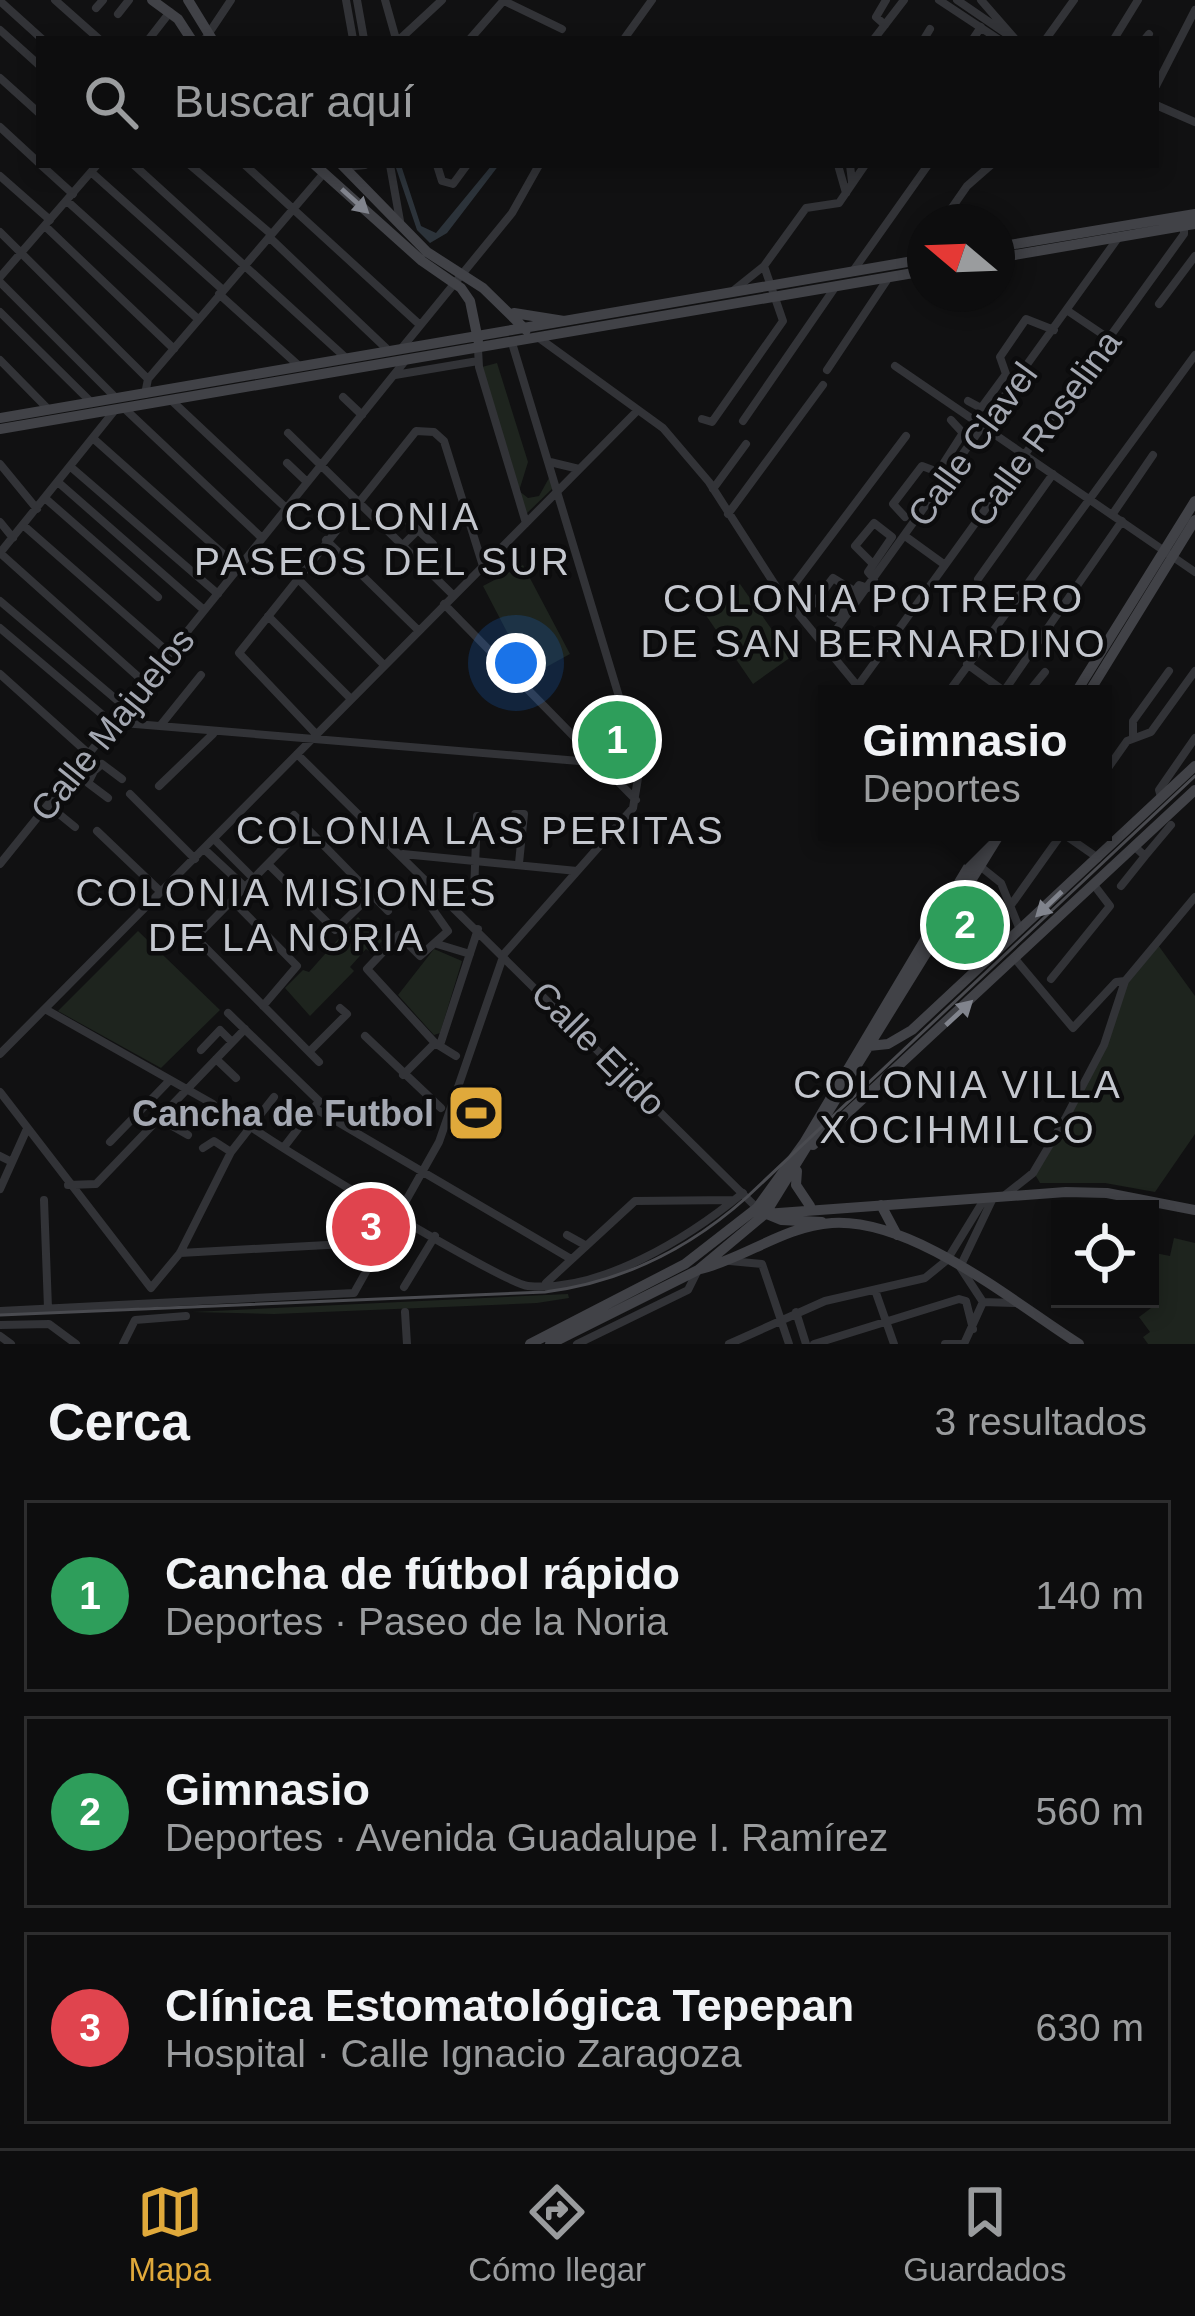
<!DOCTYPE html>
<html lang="es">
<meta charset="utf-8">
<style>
body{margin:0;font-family:Helvetica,sans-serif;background:#1b1b1c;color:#f1f3f6}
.controls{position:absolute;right:36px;bottom:36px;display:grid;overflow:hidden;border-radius:0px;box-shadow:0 6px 18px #0003}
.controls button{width:108px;height:108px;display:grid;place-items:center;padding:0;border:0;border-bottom:3px solid #2d2d2e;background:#0d0d0e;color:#f1f3f6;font:60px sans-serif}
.compass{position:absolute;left:907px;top:204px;width:108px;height:108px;border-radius:50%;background:#0d0d0e;box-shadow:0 6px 18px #0003;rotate:289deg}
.you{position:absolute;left:516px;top:663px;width:42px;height:42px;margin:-30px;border:9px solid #fff;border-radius:50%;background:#1a73e8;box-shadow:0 0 0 18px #1a73e833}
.badge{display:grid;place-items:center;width:78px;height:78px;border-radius:50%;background:#e0a93b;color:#fff;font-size:39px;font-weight:700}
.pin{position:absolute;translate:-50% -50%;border:6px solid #fff;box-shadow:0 3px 12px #0006}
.popup{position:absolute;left:818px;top:685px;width:294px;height:156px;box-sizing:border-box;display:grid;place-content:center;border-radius:0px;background:#0d0d0e;filter:drop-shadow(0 3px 9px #0005);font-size:39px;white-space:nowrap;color:#9a9c9e}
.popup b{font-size:45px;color:#f1f3f6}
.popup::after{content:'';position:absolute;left:50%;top:100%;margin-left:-24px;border:24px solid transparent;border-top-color:#0d0d0e}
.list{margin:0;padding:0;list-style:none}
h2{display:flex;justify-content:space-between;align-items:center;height:156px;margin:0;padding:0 48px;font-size:51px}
h2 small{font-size:39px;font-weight:400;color:#9a9c9e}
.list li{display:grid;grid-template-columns:78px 1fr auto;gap:36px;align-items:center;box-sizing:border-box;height:192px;margin:0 24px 24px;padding:0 24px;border:3px solid #2d2d2e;border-radius:0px}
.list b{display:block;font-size:45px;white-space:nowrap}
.list p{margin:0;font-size:39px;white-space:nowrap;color:#9a9c9e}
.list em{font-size:39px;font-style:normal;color:#9a9c9e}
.icon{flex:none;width:66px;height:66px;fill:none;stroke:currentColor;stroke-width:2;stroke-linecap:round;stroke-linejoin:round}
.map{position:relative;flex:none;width:1195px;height:1344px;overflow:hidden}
.search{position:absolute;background:#0d0d0e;box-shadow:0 6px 18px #0003;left:36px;right:36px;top:36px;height:132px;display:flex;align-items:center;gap:30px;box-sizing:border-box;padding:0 42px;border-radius:0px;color:#9a9c9e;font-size:45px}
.sheet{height:804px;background:#0d0d0e}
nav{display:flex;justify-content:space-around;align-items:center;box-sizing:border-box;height:168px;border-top:3px solid #2d2d2e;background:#0d0d0e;font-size:33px;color:#9a9c9e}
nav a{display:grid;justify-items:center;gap:6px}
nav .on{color:#e0a93b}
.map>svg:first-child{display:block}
.green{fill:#1e241e}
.water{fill:#2c333a}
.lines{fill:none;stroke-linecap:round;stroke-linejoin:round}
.street{stroke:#323337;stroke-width:8}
.secondary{stroke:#414247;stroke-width:10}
.tram{stroke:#4a4b50;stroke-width:3}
.oneway{fill:#81848d}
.labels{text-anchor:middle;stroke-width:9;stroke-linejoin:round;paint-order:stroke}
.street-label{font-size:36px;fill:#a4a8b2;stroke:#0c0c0d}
.poi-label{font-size:36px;font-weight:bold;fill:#a4a8b2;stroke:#0c0c0d;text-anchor:end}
.neighbourhood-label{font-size:39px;letter-spacing:3px;fill:#c4c7ce;stroke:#0c0c0d}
</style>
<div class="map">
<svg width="1195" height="1344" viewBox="0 0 1195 1344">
<rect width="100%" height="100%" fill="#111112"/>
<path class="green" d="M497 363 528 462 519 491 528 498 539 496 549 478 553 488 524 516 482 367Z
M523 565 570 654 530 676 483 586Z
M740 584 791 657 753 684 703 611Z
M358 917 382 941 371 953 366 949 350 967 354 971 310 1016 285 988 303 970 309 972Z
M138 931 220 1010 161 1068 58 1011Z
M1158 945 1195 996V1134L1155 1192 1105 1183H1040L1033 1171 1095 1064 1123 986Z
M434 949 462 961 440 1033 434 1035 398 995Z
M1174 1238 1195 1243V1344H1148L1143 1337 1150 1332 1139 1317 1155 1305 1150 1297 1156 1285 1150 1275V1252L1170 1256Z
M568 1294 569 1298 537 1303 274 1314 192 1312Z"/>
<path class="water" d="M395 165H401L421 226 436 233 492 165H499L447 233 430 243 417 230Z"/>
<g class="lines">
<path class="street" d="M55 0 99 39
M346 0 353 39
M357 0 364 39
M385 0 396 39
M939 0 998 39
M957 0 1014 39
M981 0 1015 39
M0 1 42 39
M504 1 562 29
M96 8 103 0
M118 14 129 0
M885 25 876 17 886 0
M0 30 39 65
M149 39 170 12
M205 39 231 0
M400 39 442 0
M470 39 504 0
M624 39 652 0
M874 39 904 0
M924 39 930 29
M973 39 981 27
M1046 39 1074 0
M1114 39 1138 0
M1145 39 1149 34
M0 78 39 113
M1156 86 1195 10
M1156 105 1195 122
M0 127 39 163
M41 165 73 194
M134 165 346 358
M190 165 271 234
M245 165 420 325
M390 165 400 221
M437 165 442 181 453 184 467 165
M838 165 846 193
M850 165 852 182
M345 167 365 165
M91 172 223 290
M0 176 50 220
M67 201 198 319
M942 222 967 186 991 165
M45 226 174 349
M0 232 148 379
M269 237 389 351
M853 271 928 165
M0 277 97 165
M0 282 116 398
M734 290 764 266 806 208 839 203 865 165
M219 294 298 365
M1159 304 1195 256
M1068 311 1108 338
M0 312 92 403
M539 338 663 428 709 482 777 588 864 694
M401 349 512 213 539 165
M478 349 479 367 526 523
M0 360 49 410
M895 366 1195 572
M827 370 889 277
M395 375 478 361
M145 394 148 379 324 173
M343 397 362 415
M171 400 286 508
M968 401 981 408 1006 374 1000 357 1026 319 1054 330
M125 409 262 538
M702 419 712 422 783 321 764 266
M743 421 836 286
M288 433 453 595
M95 440 239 568
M550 462 579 469
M287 463 307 482
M0 464 37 509
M72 468 218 594
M59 483 204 610
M713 489 746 444
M46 499 158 597
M400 514 418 530 403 545
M728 514 823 385
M1112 515 1153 455
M905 517 893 504 922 466 938 472 963 433 951 420
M0 522 13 538
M23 525 168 652
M418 530 433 544
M905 536 945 565
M326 540 418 630
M0 553 143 681
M0 553 115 410
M873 564 855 546 874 523 892 537 868 572 874 579
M296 577 384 665
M978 579 1053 474
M854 591 833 578 815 602 835 618 859 585 868 588
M784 598 906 436
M0 601 124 706
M444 604 636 800
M268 616 350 698
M0 628 111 722 603 763
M823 648 1118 238
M967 664 1008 694
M0 674 89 754
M857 687 1184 234V226
M947 694 1195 355
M1002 694 1122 521
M1027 694 1045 672
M160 726 201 675
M316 734 239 653 416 431 434 432 444 441 483 566
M1133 737V721L1169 671
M297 754 757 1208
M82 762 94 771 102 764 122 779
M94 771 88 783 108 798
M1103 775 1127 741 1151 732 1195 671
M159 786 213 734
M130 794 195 859
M1161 797 1159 790 1195 738
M48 805 75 827
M515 814H524L519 863
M294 815 388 911
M97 831 161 892
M1044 832 1057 840
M1062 833 1098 858
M215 840 253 878
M204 849 245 887
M403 854 577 871
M1145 856 1171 825
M0 864 405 361
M268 864 335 930 371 895
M981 867 1001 883 1020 930
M1121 886 1145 856 1135 847
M474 891 477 816
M424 897 448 931 420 956 399 935 367 969 435 1043 456 1056
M232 900 297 966 263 1006
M1011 905 1063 832
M187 929 319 1062
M196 937 304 827
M437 944 470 954
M1016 960 1073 1028 1116 982 1125 981
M1051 979 1110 906 1094 885
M45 1009 213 1104
M228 1013 319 1101 314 1108
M365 1036 441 1108
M441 1042 478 929
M201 1050 220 1030 232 1042
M309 1052 347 1014 340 1008
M0 1054 638 410
M216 1059 236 1078
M403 1075 435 1043
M0 1092 151 1288
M314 1108 571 1259
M160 1119 188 1135
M250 1126C279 1148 505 1284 528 1286 601 1293 689 1237 743 1193
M110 1142 170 1080
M284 1147 314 1108
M203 1148 214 1141 231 1152
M0 1156 12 1162
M68 1185 96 1184 245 1029
M0 1189 26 1131
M1004 1196 1033 1173 1065 1119 1104 1045 1125 981 1195 897
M44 1200 48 1308
M567 1235 585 1245
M180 1253 382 1242
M730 1261 762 1264 789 1344
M546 1283 635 1201 733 1200
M404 1287 435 1236
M151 1288 180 1253 231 1152 274 1097
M875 1290 894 1344
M983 1302 1014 1303
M0 1311 354 1293 439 1142 504 954 633 808 640 766 512 343
M405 1312 407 1344
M796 1312 806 1344
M0 1325 49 1324 76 1344
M0 1336 11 1344
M123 1344 135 1320 186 1316
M577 1344 688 1290 698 1270
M729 1344 825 1301 925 1278 947 1260 985 1198
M814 1344 959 1299 966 1301 973 1329
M945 1344H964L983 1302 960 1267 993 1198"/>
<path class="secondary" d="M152 0 178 19 191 39
M188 0 212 39
M315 165 422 261 461 288 470 301 478 340
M342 165 427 252 483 288 526 330
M997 247 1195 214
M997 258 1195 224
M514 313 564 321
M0 418 925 259
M0 429 925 271
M1075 694 1195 501
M1088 694 1195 520
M869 1046 888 1044 912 1030 1195 766
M813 1145 1195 790
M797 1171 796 1185 810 1206
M881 1205 897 1235
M764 1213 781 1220 822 1222
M765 1214 1066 1192 1107 1193 1195 1210
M701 1269C745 1258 785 1226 832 1223 913 1218 1013 1302 1079 1344
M530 1344 685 1264 757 1208 804 1143 989 832
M550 1344 698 1270 765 1214 1001 832"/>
<path class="tram" d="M0 1315 545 1292C623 1282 689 1249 747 1197L1195 776"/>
</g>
<defs><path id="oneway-solid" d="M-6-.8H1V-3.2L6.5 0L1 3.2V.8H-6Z" transform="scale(3)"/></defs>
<g class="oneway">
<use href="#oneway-solid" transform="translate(355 201) rotate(42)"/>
<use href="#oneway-solid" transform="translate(1049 904) rotate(136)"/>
<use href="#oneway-solid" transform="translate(959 1013) rotate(-43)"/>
</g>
<defs>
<symbol id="stadium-square" viewBox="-11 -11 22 22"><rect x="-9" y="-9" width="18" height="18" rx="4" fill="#e0a93b" stroke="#0c0c0d"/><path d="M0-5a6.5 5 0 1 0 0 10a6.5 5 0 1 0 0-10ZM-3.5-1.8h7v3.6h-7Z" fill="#111"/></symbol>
</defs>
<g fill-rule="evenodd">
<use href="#stadium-square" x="443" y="1080" width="66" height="66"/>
</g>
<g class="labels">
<g class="street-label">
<text transform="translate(1044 428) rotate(-54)" y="13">Calle Roselina</text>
<text transform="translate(972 444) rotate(-54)" y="13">Calle Clavel</text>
<text transform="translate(112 724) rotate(-51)" y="13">Calle Majuelos</text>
<text transform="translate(599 1048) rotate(45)" y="13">Calle Ejido</text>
</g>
<g class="poi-label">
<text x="434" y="1126">Cancha de Futbol</text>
</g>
<g class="neighbourhood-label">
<text x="383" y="530">COLONIA<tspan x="383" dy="45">PASEOS DEL SUR</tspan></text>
<text x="874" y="612">COLONIA POTRERO<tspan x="874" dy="45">DE SAN BERNARDINO</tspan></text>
<text x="481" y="844">COLONIA LAS PERITAS</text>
<text x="287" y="906">COLONIA MISIONES<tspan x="287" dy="45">DE LA NORIA</tspan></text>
<text x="958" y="1098">COLONIA VILLA<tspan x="958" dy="45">XOCIHMILCO</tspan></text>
</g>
</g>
</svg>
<div class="controls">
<button><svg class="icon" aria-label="locate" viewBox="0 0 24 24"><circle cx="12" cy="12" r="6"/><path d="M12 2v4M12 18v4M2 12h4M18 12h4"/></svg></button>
</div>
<svg class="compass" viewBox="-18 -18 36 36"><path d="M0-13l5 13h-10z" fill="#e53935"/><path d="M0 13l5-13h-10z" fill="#9a9c9e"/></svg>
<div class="you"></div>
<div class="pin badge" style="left:617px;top:740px;background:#2e9e5b">1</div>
<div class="pin badge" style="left:965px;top:925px;background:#2e9e5b">2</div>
<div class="popup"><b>Gimnasio</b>Deportes</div>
<div class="pin badge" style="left:371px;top:1227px;background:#e0444e">3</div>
<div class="search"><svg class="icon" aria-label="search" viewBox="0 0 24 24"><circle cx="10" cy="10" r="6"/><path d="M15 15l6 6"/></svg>Buscar aquí</div>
</div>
<section class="sheet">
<h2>Cerca<small>3 resultados</small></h2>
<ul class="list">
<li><span class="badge" style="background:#2e9e5b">1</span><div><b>Cancha de fútbol rápido</b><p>Deportes · Paseo de la Noria</p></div><em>140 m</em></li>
<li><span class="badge" style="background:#2e9e5b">2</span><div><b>Gimnasio</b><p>Deportes · Avenida Guadalupe I. Ramírez</p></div><em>560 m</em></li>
<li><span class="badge" style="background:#e0444e">3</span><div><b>Clínica Estomatológica Tepepan</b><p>Hospital · Calle Ignacio Zaragoza</p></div><em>630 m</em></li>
</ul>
</section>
<nav>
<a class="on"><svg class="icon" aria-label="map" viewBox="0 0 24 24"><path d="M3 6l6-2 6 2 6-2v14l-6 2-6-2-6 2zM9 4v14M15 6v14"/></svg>Mapa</a>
<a><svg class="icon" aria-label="directions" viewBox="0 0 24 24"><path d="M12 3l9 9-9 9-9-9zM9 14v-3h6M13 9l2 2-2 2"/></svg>Cómo llegar</a>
<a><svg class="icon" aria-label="saved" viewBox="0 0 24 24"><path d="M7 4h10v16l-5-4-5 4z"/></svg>Guardados</a>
</nav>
